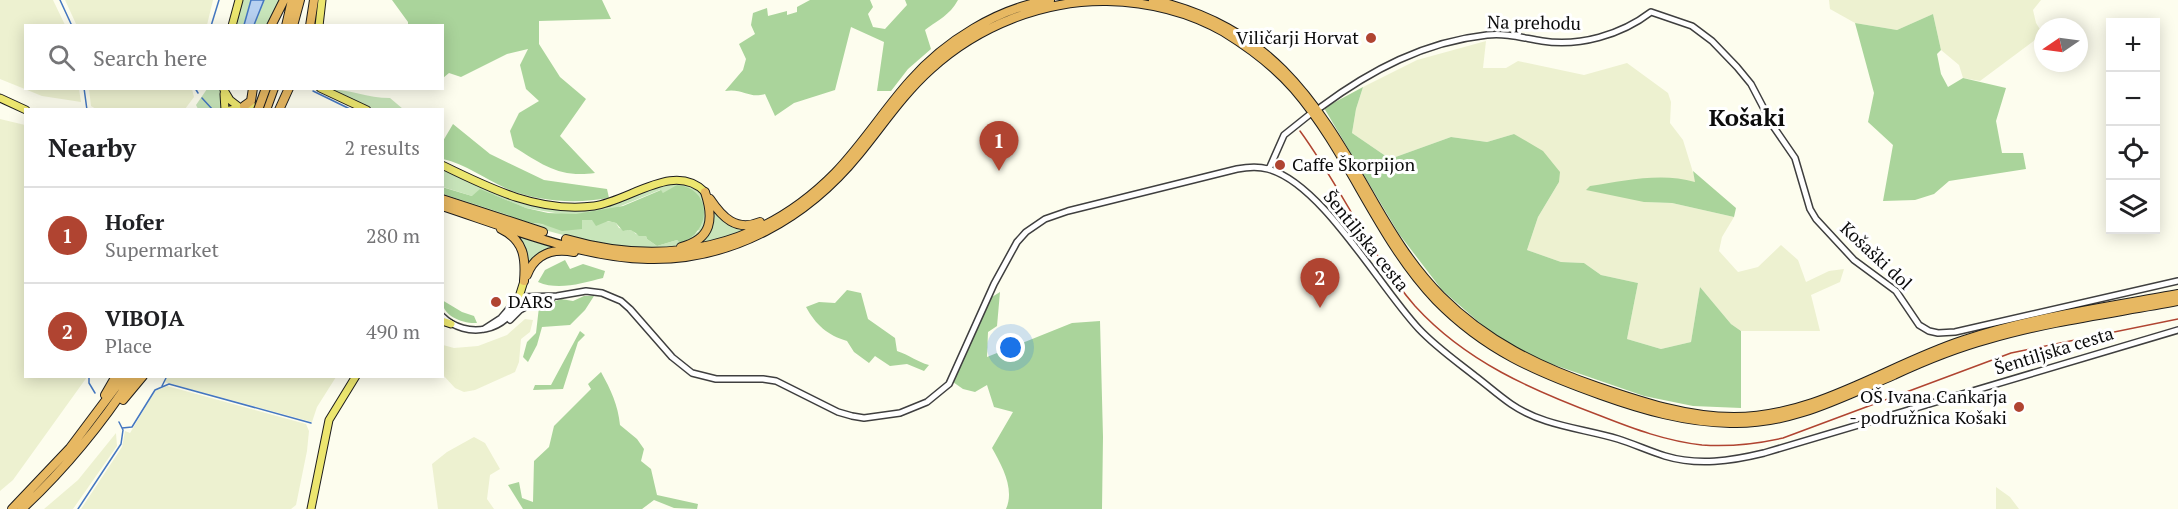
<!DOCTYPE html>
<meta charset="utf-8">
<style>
body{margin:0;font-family:"PT Serif",serif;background:#f6f6f6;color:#202124}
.controls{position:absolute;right:18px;top:18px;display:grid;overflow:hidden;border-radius:0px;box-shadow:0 3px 15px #0003}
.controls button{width:54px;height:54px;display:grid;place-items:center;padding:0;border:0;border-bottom:2px solid #e0e0e0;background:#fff;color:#202124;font:30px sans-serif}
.compass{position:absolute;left:2034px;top:18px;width:54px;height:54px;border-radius:50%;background:#fff;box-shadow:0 3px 15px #0003;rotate:257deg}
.you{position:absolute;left:1011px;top:348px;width:21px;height:21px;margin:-15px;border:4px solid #fff;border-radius:50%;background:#1a73e8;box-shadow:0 0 0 9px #1a73e833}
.badge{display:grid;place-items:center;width:39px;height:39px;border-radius:50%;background:#b04431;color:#fff;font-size:20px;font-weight:700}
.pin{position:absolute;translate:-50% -50px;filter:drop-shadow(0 2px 3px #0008)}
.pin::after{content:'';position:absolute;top:32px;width:21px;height:18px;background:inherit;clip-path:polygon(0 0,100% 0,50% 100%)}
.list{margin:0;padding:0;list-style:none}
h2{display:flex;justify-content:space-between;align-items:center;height:78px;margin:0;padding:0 24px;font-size:26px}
h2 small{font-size:20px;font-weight:400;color:#757577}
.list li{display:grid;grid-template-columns:39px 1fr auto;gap:18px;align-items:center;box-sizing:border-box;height:96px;padding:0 24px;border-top:2px solid #e0e0e0}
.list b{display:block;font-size:22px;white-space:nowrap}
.list p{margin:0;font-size:20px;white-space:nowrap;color:#757577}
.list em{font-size:20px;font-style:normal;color:#757577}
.icon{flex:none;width:33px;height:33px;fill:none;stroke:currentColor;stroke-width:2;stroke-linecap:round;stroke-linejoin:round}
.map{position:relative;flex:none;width:2178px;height:509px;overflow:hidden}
.search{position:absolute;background:#fff;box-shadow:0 3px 15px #0003;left:24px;top:24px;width:420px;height:66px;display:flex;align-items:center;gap:15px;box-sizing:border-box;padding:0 21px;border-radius:0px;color:#757577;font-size:22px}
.panel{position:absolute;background:#fff;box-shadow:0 3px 15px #0003;left:24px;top:108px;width:420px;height:270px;border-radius:0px}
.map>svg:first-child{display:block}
.farmland{fill:#edf1d0}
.green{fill:#c8e5ba}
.forest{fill:#aad49b}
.water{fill:#b7d0f0;stroke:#4477c1;stroke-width:1.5}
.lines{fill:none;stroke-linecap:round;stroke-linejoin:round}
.stream{stroke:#4477c1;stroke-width:1.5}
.minor-casing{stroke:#3f3f3f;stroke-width:8}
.major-casing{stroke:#1d1d1d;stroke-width:9}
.highway-casing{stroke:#1d1d1d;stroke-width:10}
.minor{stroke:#fff;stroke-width:5}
.major{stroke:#ece66f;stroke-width:7}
.highway{stroke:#e7b862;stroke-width:8}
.rail{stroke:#b04431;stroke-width:1.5}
.highway-bridge-casing{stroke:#1d1d1d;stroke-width:10;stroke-linecap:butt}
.highway-bridge{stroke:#e7b862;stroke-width:8}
.poi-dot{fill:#b04431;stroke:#fff;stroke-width:2}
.labels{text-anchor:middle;stroke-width:6;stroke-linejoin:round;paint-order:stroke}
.street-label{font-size:18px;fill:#0c0c0c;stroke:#fff}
.poi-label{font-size:18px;fill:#0c0c0c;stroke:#fff;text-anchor:end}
.district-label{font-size:24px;font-weight:bold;fill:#0c0c0c;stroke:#fff}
</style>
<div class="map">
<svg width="2178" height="509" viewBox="0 0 2178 509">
<rect width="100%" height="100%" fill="#fdfdee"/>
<path class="farmland" d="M0 0H53L65 25 26 26V88L79 89 81 102 42 96 0 79Z
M65 0H213L207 25 77 26Z
M1829 0H2041L2033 10 2036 23 2043 34 1980 81 1963 78 1959 65 1941 50 1933 14 1897 30 1855 23 1830 9Z
M1486 41 1483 68H1506L1518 61 1584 75 1627 63 1668 93 1671 102 1670 123 1683 140 1696 182 1644 202 1672 203 1734 217 1722 237 1719 251 1738 272 1758 267 1781 245 1798 260 1806 282 1829 271 1844 269 1840 282 1811 295 1820 331H1741L1731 324 1700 287 1691 342 1661 349 1627 339 1638 283 1601 275 1584 263 1561 262 1527 250 1538 217 1559 182 1514 134 1487 142 1451 137 1390 159 1352 133 1356 109 1363 87 1417 60Z
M89 89H192L194 97 185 109H96L91 106Z
M0 119 25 125 26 376 87 377 13 480 0 491Z
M525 319 533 320 530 332 521 339 519 362 515 372 475 390 464 392 455 388 443 375V345L454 348 478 346 507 335Z
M168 376H336V377L317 407 312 422 164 382Z
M167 386 306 424 309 431 307 451 296 505 291 509H81L122 447 125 431 130 433 155 391Z
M116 433 117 446 73 509H44L78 480Z
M474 437 485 443 500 469 490 475 487 499 494 509H438L432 464 447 452Z
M1996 487 2010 497 2019 509H1996Z"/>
<path class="green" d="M242 0H281L269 25 234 26Z
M207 89H221L224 103 222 109H198L196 105Z
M324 89C346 88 367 98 390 98L403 109H374Z
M442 170C461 173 484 188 502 195 567 222 604 210 665 184 686 181 712 192 708 216 707 222 703 229 701 235 695 238 688 244 681 245 620 262 502 216 443 197V194L508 215 524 222 581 229 582 220C593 220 606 220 616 223L619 228 633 231 636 234 646 236 647 239 657 246 677 240 680 243 699 231 660 190 616 208 583 214H561L526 208 494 195 472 196 443 187Z
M710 204 714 209 751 227 722 240 697 243 704 237Z
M511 232 560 248 528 268Z"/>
<path class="forest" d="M392 0H602L611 19 539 21V44L560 77 586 99 560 136 595 173C560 178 543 165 514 147L510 131 519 113 539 101 526 89 520 65 528 49 507 54 461 77 449 73 443 78 442 26 408 25V22Z
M810 0H870L873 7 868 14 873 27 885 29 907 5 905 0H958C949 16 939 19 925 30L931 49 908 69 891 91H877L884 42 851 27 835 90 794 103 775 116 765 94C749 99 743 88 725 91L743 70 746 59 739 44 755 34 751 25 753 13 767 8 768 16 787 11V15L797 12V7Z
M1933 14 1941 50 1937 54 1941 74 1948 87 1963 78 2006 88 1996 121 2002 153H2023L2026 169 1949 181 1934 194 1915 200 1883 201 1893 145 1868 122 1874 93 1855 23 1897 30Z
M1363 87 1356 109 1352 133 1390 159 1451 137 1487 142 1514 134 1543 151 1560 172 1559 182 1538 217 1527 250 1561 262 1584 263 1601 275 1638 283 1627 339 1661 349 1691 342 1700 287 1731 324 1741 331V408L1693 406 1644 396 1534 358 1489 331 1442 290 1399 234 1324 108Z
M453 124 490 154 544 180 607 189 609 198C576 204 537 202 505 188 484 178 465 164 443 159V141Z
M1693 171 1736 208 1734 217 1672 203 1644 202 1586 190 1590 186C1624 181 1661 172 1695 182Z
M677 185C712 188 713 232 680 243L677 240 657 246 647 239 646 236H639C635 232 630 228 623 231L616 223 608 221 596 226 592 220H582V229L562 231 542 224 524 222 508 215 443 194 442 187 472 196 480 189 526 208 548 213 576 214 623 206 661 190 663 193Z
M565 260 570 269 583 264 605 271 603 278C582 283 559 291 538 282L545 270Z
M847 290 861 293 868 319 895 338 897 351C910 355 917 362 929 365L924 371 907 364 890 366 875 356 869 363 854 352 847 341C827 335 816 325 806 307L819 302 835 303Z
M1000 292 997 326 988 332 987 357 1072 323 1100 321 1103 437 1102 509H1006C1015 489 1002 466 992 448L1013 412 994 407 987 385 975 392 963 389 953 382 992 297Z
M584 296H594L585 310 570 325 542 327 537 345 528 362 523 357 527 342 536 333 539 307 561 299 573 301Z
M442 300 462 312 474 316 477 323C463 324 442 316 442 300Z
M580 331 585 335 578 342 563 389 533 390 535 385H551Z
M601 372C611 390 618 405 620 425L637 439 644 449 641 461 651 469 657 495 698 504 697 509 674 508 654 500 642 509H523L508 485 519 482 522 498 533 502 534 461 549 447 554 426 591 389 588 384Z"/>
<path class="water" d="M251 0H264L254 25H244Z"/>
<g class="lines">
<path class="stream" d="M60 0 72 26
M211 26 219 0
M84 88 87 110
M195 88 198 93
M308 88 310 89
M313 91 352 110
M202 98 213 110
M89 376V383L95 393
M162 386 167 376
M122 428 132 427 155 390 169 384 311 423
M78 509 121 444 123 430 119 422"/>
<defs>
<path id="minor" d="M1321 107C1371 70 1424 42 1487 35 1507 33 1523 38 1542 41 1579 47 1621 35 1651 12L1692 26 1712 41 1737 67 1751 84 1773 126 1795 158 1810 209 1816 219 1854 260 1896 291 1919 325 1929 331 1938 333 1955 332 2178 281
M1269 169 1284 135 1309 115
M519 297C529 307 540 303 552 298
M442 316C466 340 509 332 518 299
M510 320 520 310 531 304
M484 329 501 318 519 297 557 296 586 291 602 293 621 301 630 309 672 357 692 373 716 379H763L776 381 838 412 852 416 864 418 900 413 927 402 949 384 994 284 1017 242 1026 232 1045 219 1068 211 1237 169C1247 167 1258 166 1268 169 1322 183 1380 288 1419 329 1436 347 1456 361 1475 376 1487 385 1498 395 1511 404 1543 426 1581 428 1618 439 1634 444 1649 451 1665 456 1698 466 1731 461 1764 453L2178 330"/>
<path id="major" d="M232 26 239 0
M319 26 322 0
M320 88 367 110
M224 90 230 100 239 107
M224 94 225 110
M0 98 26 110
M230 110 251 106 262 109
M442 165C491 189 539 213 594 206 630 201 674 161 705 192
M519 297 524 281
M442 321 451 324
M311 509 329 420 356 376"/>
<path id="highway" d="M1153 0C1268 27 1313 96 1368 192 1389 229 1411 266 1441 296 1486 341 1539 367 1598 387 1642 402 1687 417 1734 417 1817 417 1887 365 1964 340 2033 317 2107 307 2178 294
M271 26 284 0
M286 26 292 0
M293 26 300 0
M310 26 314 0
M244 106 251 101 253 88
M266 110 274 88
M279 110 289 88
M442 199 543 232
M710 199C722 217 736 232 760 222
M442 206C506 227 582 258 648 259 732 261 807 218 859 154 882 126 903 94 931 69 978 26 1043 0 1107 1 1147 2 1189 12 1224 32 1250 48 1274 66 1294 89 1350 154 1377 238 1436 300 1485 350 1536 372 1601 395 1643 410 1685 422 1730 423 1790 425 1840 398 1894 375 1924 361 1956 348 1989 339 2050 321 2115 313 2178 301
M501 229C524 240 526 258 524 281
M566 239C667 268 761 248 835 173 863 144 884 110 910 81 945 41 998 8 1050 0
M681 247C712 239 714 219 705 192
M527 275C535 254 553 248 574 252
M105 395 116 376
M123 400 143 376
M12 509 70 448 124 376
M22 509C65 469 101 425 133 376"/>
</defs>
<use href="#minor" class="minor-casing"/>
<use href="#major" class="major-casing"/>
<use href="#highway" class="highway-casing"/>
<use href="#minor" class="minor"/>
<use href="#major" class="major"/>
<use href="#highway" class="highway"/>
<path class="rail" d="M1300 131C1341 187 1369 253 1415 306 1466 362 1532 390 1601 416 1634 429 1666 441 1702 445 1729 447 1756 444 1783 438L2011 353 2178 319"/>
<defs>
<path id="highway-bridge" d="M258 110 266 88"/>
</defs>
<use href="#highway-bridge" class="highway-bridge-casing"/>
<use href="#highway-bridge" class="highway-bridge"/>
</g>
<g class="poi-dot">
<circle cx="1371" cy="38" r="6"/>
<circle cx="1280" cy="165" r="6"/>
<circle cx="496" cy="302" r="6"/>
<circle cx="2019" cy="407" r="6"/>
</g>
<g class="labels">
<g class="street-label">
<text transform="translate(1534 23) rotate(1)" y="6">Na prehodu</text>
<text transform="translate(1366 241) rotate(51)" y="6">Šentiljska cesta</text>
<text transform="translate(1876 256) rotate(43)" y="6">Košaški dol</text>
<text transform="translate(2054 351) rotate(-17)" y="6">Šentiljska cesta</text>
</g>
<g class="poi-label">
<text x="1359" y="44">Viličarji Horvat</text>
<text x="1292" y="171" text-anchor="start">Caffe Škorpijon</text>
<text x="508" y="308" text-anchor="start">DARS</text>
<text x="2007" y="403">OŠ Ivana Cankarja<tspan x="2007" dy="21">- podružnica Košaki</tspan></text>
</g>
<g class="district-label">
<text x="1747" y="126">Košaki</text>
</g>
</g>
</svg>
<div class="controls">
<button>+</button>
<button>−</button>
<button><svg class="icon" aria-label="locate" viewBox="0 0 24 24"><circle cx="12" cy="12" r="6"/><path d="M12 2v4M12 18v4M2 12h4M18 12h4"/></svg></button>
<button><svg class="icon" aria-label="layers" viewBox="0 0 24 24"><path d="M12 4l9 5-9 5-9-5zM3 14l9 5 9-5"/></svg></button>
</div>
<svg class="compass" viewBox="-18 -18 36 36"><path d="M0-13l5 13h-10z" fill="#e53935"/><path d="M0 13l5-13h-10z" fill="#757577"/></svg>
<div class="you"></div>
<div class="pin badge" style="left:999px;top:171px">1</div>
<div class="pin badge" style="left:1320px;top:308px">2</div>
<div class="search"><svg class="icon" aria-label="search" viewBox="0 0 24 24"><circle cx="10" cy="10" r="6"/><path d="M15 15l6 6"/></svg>Search here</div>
<section class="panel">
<h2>Nearby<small>2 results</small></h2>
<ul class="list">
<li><span class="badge">1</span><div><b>Hofer</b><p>Supermarket</p></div><em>280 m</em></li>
<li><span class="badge">2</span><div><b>VIBOJA</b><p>Place</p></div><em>490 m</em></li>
</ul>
</section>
</div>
